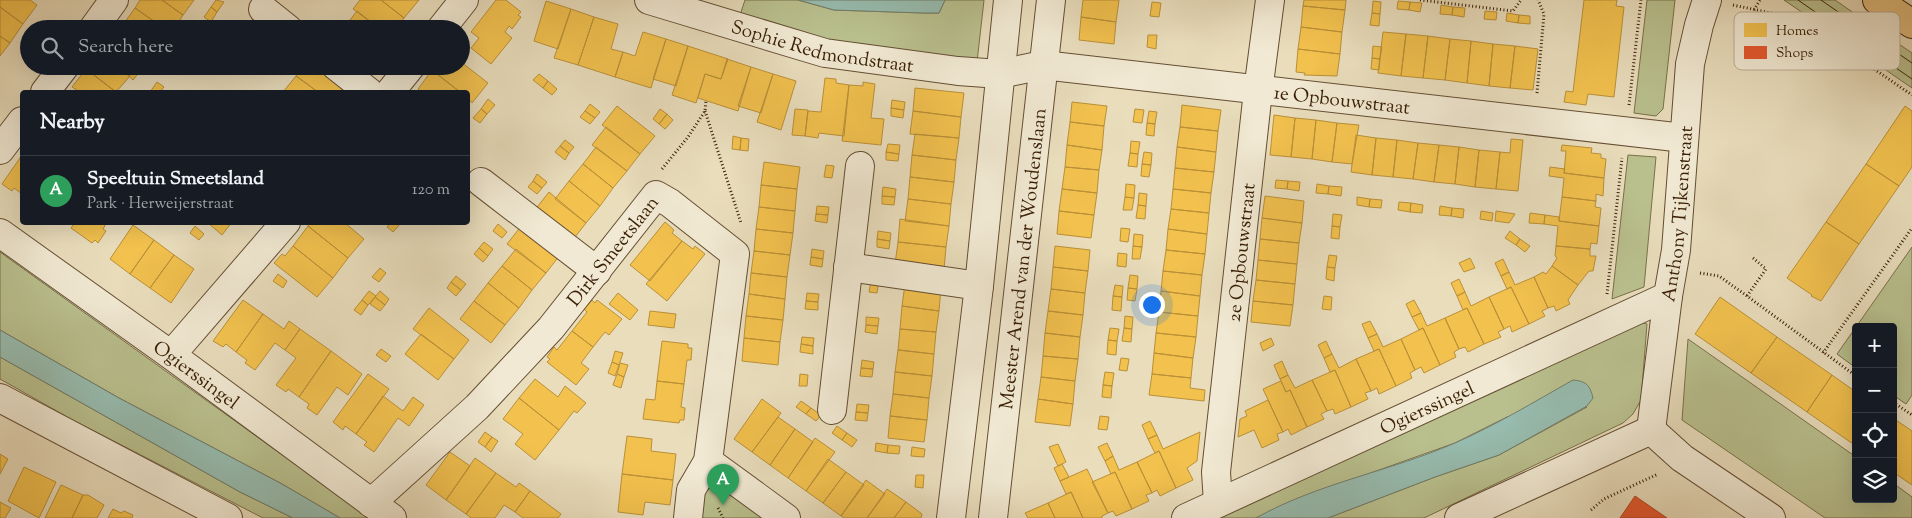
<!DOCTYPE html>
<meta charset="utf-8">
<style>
body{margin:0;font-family:"Sorts Mill Goudy",serif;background:#242831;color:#f1f3f6}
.controls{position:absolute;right:15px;bottom:15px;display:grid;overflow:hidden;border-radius:5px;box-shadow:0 5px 20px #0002}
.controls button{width:45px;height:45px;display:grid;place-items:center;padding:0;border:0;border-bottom:1px solid #363941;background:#171b24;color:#f1f3f6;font:25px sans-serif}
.you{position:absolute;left:1151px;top:304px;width:18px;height:18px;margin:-12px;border:4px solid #fff;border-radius:50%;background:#1a73e8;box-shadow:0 0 0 8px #1a73e833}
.badge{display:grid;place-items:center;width:32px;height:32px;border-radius:50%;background:#c59692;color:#fff;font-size:16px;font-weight:700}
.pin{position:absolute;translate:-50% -41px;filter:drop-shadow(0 1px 2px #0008)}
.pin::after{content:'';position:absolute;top:26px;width:18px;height:15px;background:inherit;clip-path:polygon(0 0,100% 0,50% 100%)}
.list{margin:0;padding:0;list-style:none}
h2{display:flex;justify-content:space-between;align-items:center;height:65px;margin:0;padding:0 20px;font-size:21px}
h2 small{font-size:16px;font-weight:400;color:#9ea1a6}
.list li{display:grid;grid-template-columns:32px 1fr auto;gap:15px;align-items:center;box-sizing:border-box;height:70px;padding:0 20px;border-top:1px solid #363941}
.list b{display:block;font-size:19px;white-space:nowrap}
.list p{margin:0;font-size:16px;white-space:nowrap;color:#9ea1a6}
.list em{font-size:16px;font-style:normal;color:#9ea1a6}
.icon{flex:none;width:28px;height:28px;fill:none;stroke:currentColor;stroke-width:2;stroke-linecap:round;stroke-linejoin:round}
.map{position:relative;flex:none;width:1912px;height:518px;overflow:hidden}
.search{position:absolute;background:#171b24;box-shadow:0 5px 20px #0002;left:20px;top:20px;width:450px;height:55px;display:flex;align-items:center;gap:12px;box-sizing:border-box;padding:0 18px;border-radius:28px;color:#9ea1a6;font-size:19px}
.panel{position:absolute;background:#171b24;box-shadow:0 5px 20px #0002;left:20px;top:90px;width:450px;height:135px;border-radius:5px}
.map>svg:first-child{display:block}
.green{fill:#b9c08e;stroke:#79704a}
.water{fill:#97bcaf;stroke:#717d6b}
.homes{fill:#f2c14e;stroke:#ba9038}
.shops{fill:#e4572e;stroke:#b14622}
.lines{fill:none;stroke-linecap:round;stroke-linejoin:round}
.minor-casing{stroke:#654e33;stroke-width:30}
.major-casing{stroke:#391f05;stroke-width:30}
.path{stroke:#391f05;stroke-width:3;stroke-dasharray:1 2.5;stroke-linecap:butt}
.minor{stroke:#f1e9d3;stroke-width:28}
.major{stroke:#e4be7e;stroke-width:28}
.tram{stroke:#391f05;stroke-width:1}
.labels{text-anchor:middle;stroke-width:5;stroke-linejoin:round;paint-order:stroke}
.street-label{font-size:19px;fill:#391f05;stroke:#f1e9d3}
.key{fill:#f1e9d3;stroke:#baac95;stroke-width:1}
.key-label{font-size:14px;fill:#391f05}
</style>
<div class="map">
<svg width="1912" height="518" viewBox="0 0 1912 518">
<rect width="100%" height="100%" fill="#e9ddbc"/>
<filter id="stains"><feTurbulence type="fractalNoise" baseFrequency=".004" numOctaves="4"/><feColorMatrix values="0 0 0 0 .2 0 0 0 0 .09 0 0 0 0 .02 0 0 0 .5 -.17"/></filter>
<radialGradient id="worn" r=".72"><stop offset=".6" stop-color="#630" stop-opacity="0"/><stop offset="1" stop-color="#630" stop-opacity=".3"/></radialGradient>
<path class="green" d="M745 0H798L834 10 924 13H939L945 0H984L977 62 856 49 743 21 741 12Z
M1647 0H1675L1663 109 1656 116 1634 113Z
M1784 0H1835L1912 53V88Z
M1628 155 1656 157 1644 287 1612 299Z
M1912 247V395L1906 404 1893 395V327H1856Z
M0 252 370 518H340L282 484 119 398 0 330Z
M1634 320 1647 324 1641 400 1633 414 1623 423 1424 518H1328L1435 477 1499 455 1587 407 1507 417 1455 443 1306 496 1256 518H1207Z
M1856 327V368L1837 354Z
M1688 339 1856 457V499H1893V483L1912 497V518H1825L1682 420Z
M0 357 240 492 293 518H263L71 419 0 379Z
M719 485 765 518H698L701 492Z"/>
<path class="water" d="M798 0H945L939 13H924L834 10Z
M0 330 119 398 282 484 340 518H293L240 492 0 357Z
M1573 380C1586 381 1590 385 1593 398L1587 406 1499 455 1435 477 1328 518H1256C1318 483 1391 471 1455 443 1496 425 1534 402 1573 380Z"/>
<path class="homes" d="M0 0H30L37 5 23 24 0 7Z
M140 0H162L183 15 174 29H165L135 8Z
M162 0H194L183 15Z
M216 0 224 2 217 12 211 7Z
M360 0H381L404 18 396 29H380L353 9Z
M381 0H419L404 18Z
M496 0H506L521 12 518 15 521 17 512 29 509 26 505 32 512 38 491 64 471 48 479 38 471 32Z
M1083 0H1119L1116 22 1081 17Z
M1304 0H1346L1345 10 1303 6Z
M1584 0H1617L1616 6 1624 7 1614 97 1588 94 1586 105 1564 102 1566 91 1573 92Z
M546 1 571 9 558 49 534 41Z
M1373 1 1381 2 1380 14 1372 13Z
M1398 1 1410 2 1409 10 1397 9Z
M1152 2 1161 3 1159 17 1150 16Z
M1410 2 1422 3 1420 12 1409 10Z
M1441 5 1453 7 1452 15 1440 14Z
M1303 6 1345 10 1342 32 1301 27Z
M0 7 23 24 10 43 0 36Z
M211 7 217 12 211 22 204 17Z
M1453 7 1465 8 1464 17 1452 15Z
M135 8 165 29H125L122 26Z
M571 9 594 17 578 65 554 58Z
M357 11 380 29H343Z
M1485 11 1497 12 1496 20 1484 19Z
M1372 13 1380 14 1379 26 1370 25Z
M1507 13 1519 15 1518 23 1506 21Z
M1519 15 1530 16V24L1518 23Z
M594 17 618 24 611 49 623 52 615 77 578 65Z
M1081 17 1116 22 1114 44 1079 40Z
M307 21 317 29H316L302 27Z
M336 22 344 28 343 29H331Z
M1301 27 1342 32 1340 54 1298 49Z
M643 32 666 39 651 88 615 77 623 52 635 56Z
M1383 32 1406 34 1401 76 1378 73Z
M1406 34 1428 36 1423 78 1401 76Z
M1148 35H1157L1156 49 1147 47Z
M0 36 10 43 0 56Z
M1428 36 1450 39 1445 80 1423 78Z
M666 39 688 46 676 86 653 79Z
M1450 39 1471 41 1467 83 1445 80Z
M1471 41 1493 44 1489 86 1467 83Z
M1493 44 1515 46 1510 88 1489 86Z
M688 46 728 59 721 79 705 74 696 103 672 95Z
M1373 46 1382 47 1380 59 1372 58Z
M1515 46 1538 49 1533 90 1510 88Z
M1298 49 1340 54 1337 76 1304 75 1305 73 1296 72Z
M1372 58 1380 59 1379 70 1371 69Z
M727 59 751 67 738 111 698 98 705 74 721 79Z
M461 62 488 83 472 103 468 98V92H460L432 70 436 66H461Z
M88 66H118L130 76 116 92 86 69Z
M118 66H144L133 80Z
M273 66H284L287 68 282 75 272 67Z
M304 66H321L349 88 345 92H318L296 76Z
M751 67 773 74 761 113 738 106Z
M86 69 116 92H80L72 87Z
M432 70 460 92H423L418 89Z
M539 74 548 81 543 88 533 80Z
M773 74 796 81 781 130 757 122Z
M296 76 318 92H283Z
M825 78 836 79V83L849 85 844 136 819 133 818 138 805 136 808 111 821 112Z
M548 81 557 89 552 95 543 88Z
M157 82 164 87 160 92H150Z
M863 82 875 84 871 118 884 119 881 145 842 141 849 85 863 86Z
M915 88 964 93 961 117 913 111Z
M488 99 495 105 487 114 481 109Z
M892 100 905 102 904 110 891 108Z
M1072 102 1107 106 1104 126 1070 122Z
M590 104 600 112 595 118 585 111Z
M1182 105 1221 110 1218 131 1180 127Z
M617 106 655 136 640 154 602 125Z
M1905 106 1912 111V167L1899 186 1866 164Z
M891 108 904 110 903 118 891 116Z
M481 109 487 114 480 123 473 118Z
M660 109 667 114 659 124 653 119Z
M795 109 808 110 805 136 792 135Z
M1135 109 1144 110 1142 123 1133 122Z
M585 111 595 118 590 124 580 117Z
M913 111 961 117 959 138 910 134Z
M1149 111 1157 112 1155 124 1147 123Z
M667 114 673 120 665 129 659 124Z
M1274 115 1295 118 1291 157 1270 155Z
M1295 118 1316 120 1312 159 1291 157Z
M1316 120 1337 123 1332 162 1312 159Z
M1070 122 1104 126 1102 150 1067 145Z
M1147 123 1155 124 1154 136 1146 135Z
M1337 123 1359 125 1352 164 1332 162Z
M606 127 640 154 627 171 592 145Z
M1180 127 1218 131 1216 152 1177 147Z
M915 134 959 138 956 160 912 155Z
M1356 135 1376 138 1372 175 1351 172Z
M733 136 741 138 740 150 732 149Z
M741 138 749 139 748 151 740 150Z
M1376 138 1397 140 1393 177 1372 175Z
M1511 139 1523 140 1518 191 1496 189 1500 152 1510 153Z
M565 140 574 147 569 153 560 146Z
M1397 140 1418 143 1413 179 1393 177Z
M1131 141 1140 142 1138 154 1130 153Z
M1418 143 1439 145 1434 182 1413 179Z
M888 144 900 145 899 154 886 152Z
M1067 145 1102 150 1099 170 1065 167Z
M1439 145 1459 147 1455 184 1434 182Z
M1562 145 1592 148 1591 153 1601 154V158L1606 159 1604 178 1564 173 1566 151H1561Z
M560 146 569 153 565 160 555 152Z
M596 147 627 171 613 188 583 164Z
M1177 147 1216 152 1214 172 1175 168Z
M1459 147 1479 150 1475 187 1455 184Z
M1479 150 1500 152 1496 189 1475 187Z
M886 152 899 154 898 161 886 160Z
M1144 152 1152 153 1151 165 1142 164Z
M1130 153 1138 154 1137 167 1128 166Z
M22 155V194L14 188 12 191 2 184Z
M912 155 956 160 954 182 910 177Z
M764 162 800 167 797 189 761 185Z
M583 164 613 188 600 206 569 181Z
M1142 164 1151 165 1149 177 1141 176Z
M1866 164 1899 186 1859 244 1826 222Z
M826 165 834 166 832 178 824 177Z
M1065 167 1099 170 1097 193 1062 189Z
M1550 167 1565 169 1564 173 1604 178 1603 196 1596 194V201L1562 197 1564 178 1549 176Z
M1175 168 1214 172 1211 193 1173 189Z
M537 174 547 182 542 188 533 181Z
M910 177 954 182 951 204 908 199Z
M1276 180 1288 181 1287 189 1275 188Z
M533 181 542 188 537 194 528 187Z
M569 181 600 206 586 223 555 199Z
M1288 181 1300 182 1299 191 1287 189Z
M1126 184 1135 185 1134 198 1125 197Z
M1317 184 1329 186 1328 194 1316 193Z
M761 185 797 189 795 211 759 207Z
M1329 186 1342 187 1341 196 1328 194Z
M883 187 896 189 895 197 882 196Z
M1062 189 1097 193 1094 215 1059 211Z
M1173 189 1211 193 1209 213 1171 209Z
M549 192 586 223 572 241 534 211Z
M1139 193 1147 194 1146 206 1138 205Z
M882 196 895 197 894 205 882 204Z
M1265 196 1304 201 1302 223 1262 218Z
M1125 197 1134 198 1132 210H1123Z
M1357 197 1370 199 1369 207 1357 205Z
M1562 197 1596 201 1595 207 1601 208 1599 226 1559 221Z
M908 199 951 204 949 226 905 221Z
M1370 199 1382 200 1381 208 1369 207Z
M1399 202 1411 203 1410 212 1398 210Z
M1411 203 1423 205 1422 213 1410 212Z
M1138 205 1146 206 1145 219 1136 218Z
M817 206 829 207 828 215 816 214Z
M1440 206 1452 208 1451 216 1439 215Z
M759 207 795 211 793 233 756 229Z
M1452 208 1464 209 1463 218 1451 216Z
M1171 209 1209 213 1207 234 1168 229Z
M1059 211 1094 215 1091 238 1057 234Z
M1481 211 1493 213 1492 221 1480 219Z
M1496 211 1515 214 1509 223 1495 221Z
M1530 213 1545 215 1544 224 1529 223Z
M816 214 828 215 827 223 815 221Z
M1333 214 1342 215 1340 227 1332 226Z
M1545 215 1559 217V221L1599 226 1597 244 1591 243 1590 249 1556 246 1558 226 1544 224Z
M1262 218 1302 223 1299 243 1260 239Z
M900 219 949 226 946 247 898 242Z
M75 222H107L103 229 106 231 98 243 95 240 92 243 71 228Z
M207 222H232L222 235Z
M311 222H344L364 239 348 258 308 226Z
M391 222H401V223L393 232 387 227Z
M665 222 674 230 672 233 682 241 650 281 630 265Z
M1826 222 1859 244 1821 301 1811 296 1812 295 1787 278Z
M498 224 507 232 502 238 493 231Z
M133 225 154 240 130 274 110 259Z
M522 225 560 255 546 273 507 244Z
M195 226 204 234 199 240 190 233Z
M308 226 348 258 333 278 293 246Z
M1332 226 1340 227 1339 239 1331 238Z
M1121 228 1130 229 1128 242 1120 241Z
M756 229 793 233 790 255 754 251Z
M1168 229 1207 234 1205 254 1166 250Z
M878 231 891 233 890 241 877 239Z
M1510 231 1520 239 1516 245 1505 238Z
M1134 234 1143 235 1142 247 1133 246Z
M877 239 890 241 889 249 877 247Z
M1260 239 1299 243 1297 264 1258 260Z
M1520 239 1530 246 1525 252 1516 245Z
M154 240 174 255 150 288 130 274Z
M682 241 693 249 695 246 705 254 667 301 646 284Z
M484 242 493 249 488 256 479 248Z
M898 242 946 247 944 270 895 264Z
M293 246 333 278 317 297 274 263 282 254 285 256Z
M1055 246 1090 250 1088 271 1053 267Z
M1133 246 1142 247 1140 259H1132Z
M1556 246 1590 249V256H1596L1593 271H1589L1578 285 1552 266 1557 258 1555 256Z
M479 248 488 256 483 262 474 254Z
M516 249 546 273 532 290 502 266Z
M812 249 824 251 823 259 811 257Z
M1166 250 1205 254 1202 275 1163 271Z
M754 251 790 255 787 277 751 273Z
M1118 253 1127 254 1126 267 1117 266Z
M174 255 194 269 171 303 150 288Z
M1329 255 1337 256 1335 268 1327 267Z
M811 257 823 259 822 267 810 265Z
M1470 258 1475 268 1464 272 1459 263Z
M1503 259 1509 272 1501 276 1495 263Z
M1258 260 1297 264 1295 284 1256 280Z
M502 266 532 290 519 308 488 283Z
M1552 266 1578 285 1568 300 1570 304 1556 311 1554 306 1548 308 1534 277 1543 272 1546 274Z
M1053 267 1088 271 1085 293 1051 289Z
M1327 267 1335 268 1334 281 1326 279Z
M380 268 386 273 379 282 372 277Z
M1163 271 1202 275 1200 296 1161 291Z
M1509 272 1515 285 1534 277 1548 308 1542 311 1545 316 1529 324 1511 287 1507 289 1501 276Z
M751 273 787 277 785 299 749 294Z
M278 274 287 281 283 288 273 281Z
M1130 275 1138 276 1137 289 1128 288Z
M456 276 466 284 461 290 451 282Z
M1459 279 1465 292 1457 296 1451 283Z
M871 280 879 281 877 293 869 292Z
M1256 280 1295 284 1293 305 1253 301Z
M451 282 461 290 456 296 447 288Z
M488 283 519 308 505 325 474 301Z
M905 284 941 288 939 311 902 306Z
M1115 285 1123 286 1122 297 1113 296Z
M1511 287 1529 324 1512 332 1510 326 1504 329 1489 297Z
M1128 288 1137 289 1135 301 1127 300Z
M1051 289 1085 293 1083 315 1048 311Z
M369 291 376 296 368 305 362 300Z
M380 291 389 299 385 305 375 297Z
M1161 291 1200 296 1198 316 1159 312Z
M1465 292 1471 306 1489 297 1504 329 1498 332 1501 337 1484 344 1467 308 1463 310 1457 296Z
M618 293 638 310 630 320 609 304Z
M807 293 819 294 818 302 806 301Z
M749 294 785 299 783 320 746 316Z
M1113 296 1122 297 1121 311 1112 310Z
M1324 296 1332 297 1331 310 1322 309Z
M375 297 385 305 380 311 370 304Z
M1720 297 1777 337 1751 373 1695 334Z
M243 300 263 314 236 352 226 344 223 347 213 341Z
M362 300 368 305 361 315 354 310Z
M592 300 595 303 597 300 622 319 609 335 605 332 593 347 572 331 587 312 584 309Z
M1414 300 1421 313 1412 317 1406 304Z
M474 301 505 325 491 343 460 319Z
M806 301 818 302V310L805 309Z
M1253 301 1293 305 1290 326 1251 322Z
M902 306 939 311 936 332 900 329Z
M429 308 469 340 454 359 413 329Z
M1467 308 1484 344 1468 352 1465 347 1459 349 1445 318Z
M650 311 676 314 674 328 648 325Z
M1048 311 1083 315 1080 337 1045 333Z
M1159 312 1198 316 1196 337 1156 333Z
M1421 313 1427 326 1445 318 1459 349 1454 352 1456 357 1440 365 1423 328 1419 330 1412 317Z
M263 314 284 329 289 321 300 329 285 350 275 343 255 370 245 363 247 360 236 352Z
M746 316 783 320 780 342 744 338Z
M1125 316 1133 317 1132 329 1124 328Z
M866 317 879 318 878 326 866 325Z
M1370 321 1377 334 1368 338 1362 324Z
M866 325 878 326 877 334 865 332Z
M1110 328 1119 329 1117 341 1108 340Z
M1124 328 1132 329 1131 342 1122 341Z
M1423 328 1440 365 1424 373 1421 367 1415 370 1401 339Z
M300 329 331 351 299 397 288 389 286 392 276 385 296 358 285 350Z
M900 329 936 332 934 354 898 350Z
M572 331 593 347 581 363 589 369 576 385 547 362 550 359 547 357 554 347 557 350Z
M1045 333 1080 337 1078 359 1043 356Z
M1156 333 1196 337 1193 358 1154 353Z
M421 334 454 359 438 380 405 354Z
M1377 334 1383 347 1401 339 1415 370 1410 373 1412 378 1396 386 1379 349 1374 351 1368 338Z
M802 337 814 338 813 346 801 344Z
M1777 337 1832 375 1807 412 1751 373Z
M744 338 780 342 778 365 742 361Z
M1271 338 1274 345 1263 351 1260 343Z
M1108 340 1117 341 1116 355 1107 354Z
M662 341 688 344V348H692L691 360H687L684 384 657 381Z
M1326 341 1332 354 1324 358 1318 345Z
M801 344 813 346V354L800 352Z
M381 349 391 356 386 362 376 355Z
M1379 349 1396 386 1379 394 1377 388 1371 391 1356 359Z
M898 350 934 354 932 376 895 372Z
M331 351 362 374 348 395 337 387 317 415 307 408 309 404 299 397Z
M615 351 623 353 619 365 612 362Z
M1154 353 1193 358 1191 378 1152 374Z
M1332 354 1339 368 1356 359 1371 391 1365 393 1368 399 1351 407 1335 370 1330 372 1324 358Z
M1043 356 1078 359 1075 381 1041 377Z
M1121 358 1129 359 1127 371 1119 370Z
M862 360 874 362 873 369 861 368Z
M1282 361 1288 375 1280 379 1274 365Z
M612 362 619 365 615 376 608 373Z
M620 363 628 365 624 377 617 374Z
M861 368 873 369 872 377 860 376Z
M1335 370 1351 407 1335 414 1333 409 1327 411 1312 380Z
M895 372 932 376 929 398 893 394Z
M1105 372 1114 373 1112 386 1103 385Z
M368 374 389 389 356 434 345 426 343 430 333 422Z
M617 374 624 377 621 388 613 385Z
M800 374 808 375 807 386H799Z
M1152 374 1191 378 1190 388 1205 390 1204 401 1149 395Z
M1288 375 1295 388 1312 380 1327 411 1321 414 1324 419 1307 427 1290 390 1286 392 1280 379Z
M1832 375 1856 392V446L1807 412Z
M1041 377 1075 381 1073 404 1038 399Z
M535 379 558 397 565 386 586 403 577 413 574 411 559 430 519 398Z
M657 381 684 384 681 407 685 408 684 420H680L679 423 643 419 646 399 655 400Z
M1281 381 1286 392 1290 390 1307 427 1291 435 1288 429 1283 432 1263 389Z
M1103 385 1112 386 1111 398 1102 397Z
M893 394 929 398 927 420 890 416Z
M383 396 403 411 413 397 424 405 409 426 398 418 374 452 364 445 367 442 356 434Z
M519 398 559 430 535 460 515 444 523 434 503 419Z
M762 399 781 413 752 452 734 439Z
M1038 399 1073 404 1070 426 1035 422Z
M1268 400 1283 432 1277 434 1279 440 1262 448 1254 430 1238 437 1240 419 1247 416 1245 411Z
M801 401 811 408 806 414 796 407Z
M857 404 869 405 868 413 856 412Z
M811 408 821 415 816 421 806 414Z
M856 412 868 413 867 421 855 420Z
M890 416 927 420 924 442 888 438Z
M1100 416 1109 417 1107 430 1098 429Z
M778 417 795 429 770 465 752 452Z
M1893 418 1912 431V485L1893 472Z
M1150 421 1157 435 1148 439 1142 425Z
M837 426 847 433 842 440 832 433Z
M795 429 813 442 788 478 770 465Z
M485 432 492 437 485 447 478 442Z
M1200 432 1197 461 1187 468 1193 480 1176 488 1159 451 1155 453 1148 439 1157 435 1163 449Z
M847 433 857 440 852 447 842 440Z
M627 436 652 439 651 451 676 454 673 480 622 474Z
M492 437 498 441 491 452 485 447Z
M815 438 835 452 806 491 788 478Z
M876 443 888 445 887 453 875 451Z
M1107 443 1113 456 1105 461 1098 447Z
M1058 444 1066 462 1058 466 1049 447Z
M888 445 900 446 899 454 887 453Z
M912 447 925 449 924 457 911 456Z
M1159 451 1176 488 1160 496 1157 490 1152 493 1137 462Z
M450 452 470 466 446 500 426 485Z
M0 454 8 459 0 474Z
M1113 456 1119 470 1137 462 1152 493 1146 495 1149 501 1132 509 1115 472 1111 474 1105 461Z
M475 458 496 473 466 514 446 500Z
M828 459 846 472 823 503 806 491Z
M1062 464 1069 477 1060 481 1054 468Z
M24 467 56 482 39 518 8 501Z
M1087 469 1108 513 1102 516V518H1083L1071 492 1066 494 1060 481Z
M846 472 864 485 841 516 823 503Z
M1115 472 1132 509 1116 516 1113 511 1108 513 1092 482Z
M496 473 516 487 519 483 530 491 515 512 504 505 495 518H471L466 514Z
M622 474 673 480 670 505 645 502 643 515 618 512Z
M916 475H924L923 488 915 487Z
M866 480 885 494 867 518H844L841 516Z
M61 485 83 495 72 518H45Z
M887 489 906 502 894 518H867Z
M530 491 561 514 558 518H523L515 512Z
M1071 492 1083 518H1055L1048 503Z
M83 495H88L104 505 97 518H72Z
M0 502 11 508 5 518H0Z
M906 502 922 514 921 518H894Z
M1048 503 1055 518H1028L1025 513Z
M113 509 121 513 124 511 133 515 132 518H108Z"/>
<path class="shops" d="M1635 496 1667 518H1620Z"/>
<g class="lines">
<defs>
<g id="minor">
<path id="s1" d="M649 0 825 53 958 71 1000 74 1043 65 1684 138"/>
<path d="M263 9 288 29"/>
<path d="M93 29 114 0"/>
<path d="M441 29 464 0"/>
<path d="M336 66 369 92"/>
<path d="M45 92 65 66"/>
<path d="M390 92 411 66"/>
<path d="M0 150 22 121"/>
<path d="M481 182 597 271"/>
<path id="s2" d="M0 233 171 355 392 518"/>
<path d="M848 267 979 286"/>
<path d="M171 355 286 222"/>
<path d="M0 398 228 518"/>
<path d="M832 410 860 166"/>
<path id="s3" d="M1651 430 1668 296 1676 250 1690 64 1699 25 1707 0"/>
<path d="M1651 430 1682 458 1771 518"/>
<path d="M708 461 786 518"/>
<path id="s4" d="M371 503 477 407 551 328 656 195 670 203 735 254 708 461 691 490 688 518"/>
<path id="s5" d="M1218 503 1216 472 1258 91 1270 0"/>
<path d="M951 518 979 286 1008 0"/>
<path id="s6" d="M993 518 1051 0"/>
<path id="s7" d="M1186 518 1668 296"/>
<path d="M1459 518 1651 430"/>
</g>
<path id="major" d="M1877 0 1912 24"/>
</defs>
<use href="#minor" class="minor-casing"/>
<use href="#major" class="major-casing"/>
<path class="path" d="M1420 0 1513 11 1521 0
M1733 5 1790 17 1814 28 1912 95
M1754 10 1760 0
M1537 93 1544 14 1538 0
M1629 105 1641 0
M705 111 741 223
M662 169 688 137 705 111 706 100
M1753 258 1766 269 1747 296 1856 376
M1700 273 1719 276 1747 296
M1607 294 1622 158
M1823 353 1912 228
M1893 402 1912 415
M718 508 723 518
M1591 510 1604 499 1658 474"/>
<use href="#minor" class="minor"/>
<use href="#major" class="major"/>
<path class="tram" d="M1798 0 1912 79
M1821 0 1912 63"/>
</g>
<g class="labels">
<g class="street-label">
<text dy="7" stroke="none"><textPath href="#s1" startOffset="180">Sophie Redmondstraat</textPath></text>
<text dy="7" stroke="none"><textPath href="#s1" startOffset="705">1e Opbouwstraat</textPath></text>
<text dy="7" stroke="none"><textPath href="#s3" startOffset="218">Anthony Tijkenstraat</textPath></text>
<text dy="7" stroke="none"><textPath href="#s5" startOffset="252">2e Opbouwstraat</textPath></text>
<text dy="7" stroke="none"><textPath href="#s4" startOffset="350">Dirk Smeetslaan</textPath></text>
<text dy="7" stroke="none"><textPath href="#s6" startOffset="261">Meester Arend van der Woudenslaan</textPath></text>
<text dy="7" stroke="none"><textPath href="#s2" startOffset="242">Ogierssingel</textPath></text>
<text dy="7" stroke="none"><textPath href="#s7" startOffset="265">Ogierssingel</textPath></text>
</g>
</g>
<rect x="1734" y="12" width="166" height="58" rx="8" class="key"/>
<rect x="1744" y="23" width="23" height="14" fill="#f2c14e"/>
<rect x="1744" y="46" width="23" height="13" fill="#e4572e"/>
<g class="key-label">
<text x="1776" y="35">Homes</text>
<text x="1776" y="57">Shops</text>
</g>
<rect width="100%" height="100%" filter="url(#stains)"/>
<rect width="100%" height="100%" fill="url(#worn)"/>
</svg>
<div class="controls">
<button>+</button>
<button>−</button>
<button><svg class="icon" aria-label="locate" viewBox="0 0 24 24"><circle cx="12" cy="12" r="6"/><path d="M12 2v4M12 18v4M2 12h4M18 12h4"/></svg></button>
<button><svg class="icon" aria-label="layers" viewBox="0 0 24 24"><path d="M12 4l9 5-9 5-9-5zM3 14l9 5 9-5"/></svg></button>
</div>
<div class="you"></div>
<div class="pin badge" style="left:723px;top:505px;background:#2e9e5b">A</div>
<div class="search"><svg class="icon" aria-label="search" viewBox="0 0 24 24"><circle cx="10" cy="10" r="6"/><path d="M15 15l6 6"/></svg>Search here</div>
<section class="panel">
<h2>Nearby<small></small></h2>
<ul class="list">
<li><span class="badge" style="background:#2e9e5b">A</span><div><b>Speeltuin Smeetsland</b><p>Park · Herweijerstraat</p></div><em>120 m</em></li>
</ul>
</section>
</div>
